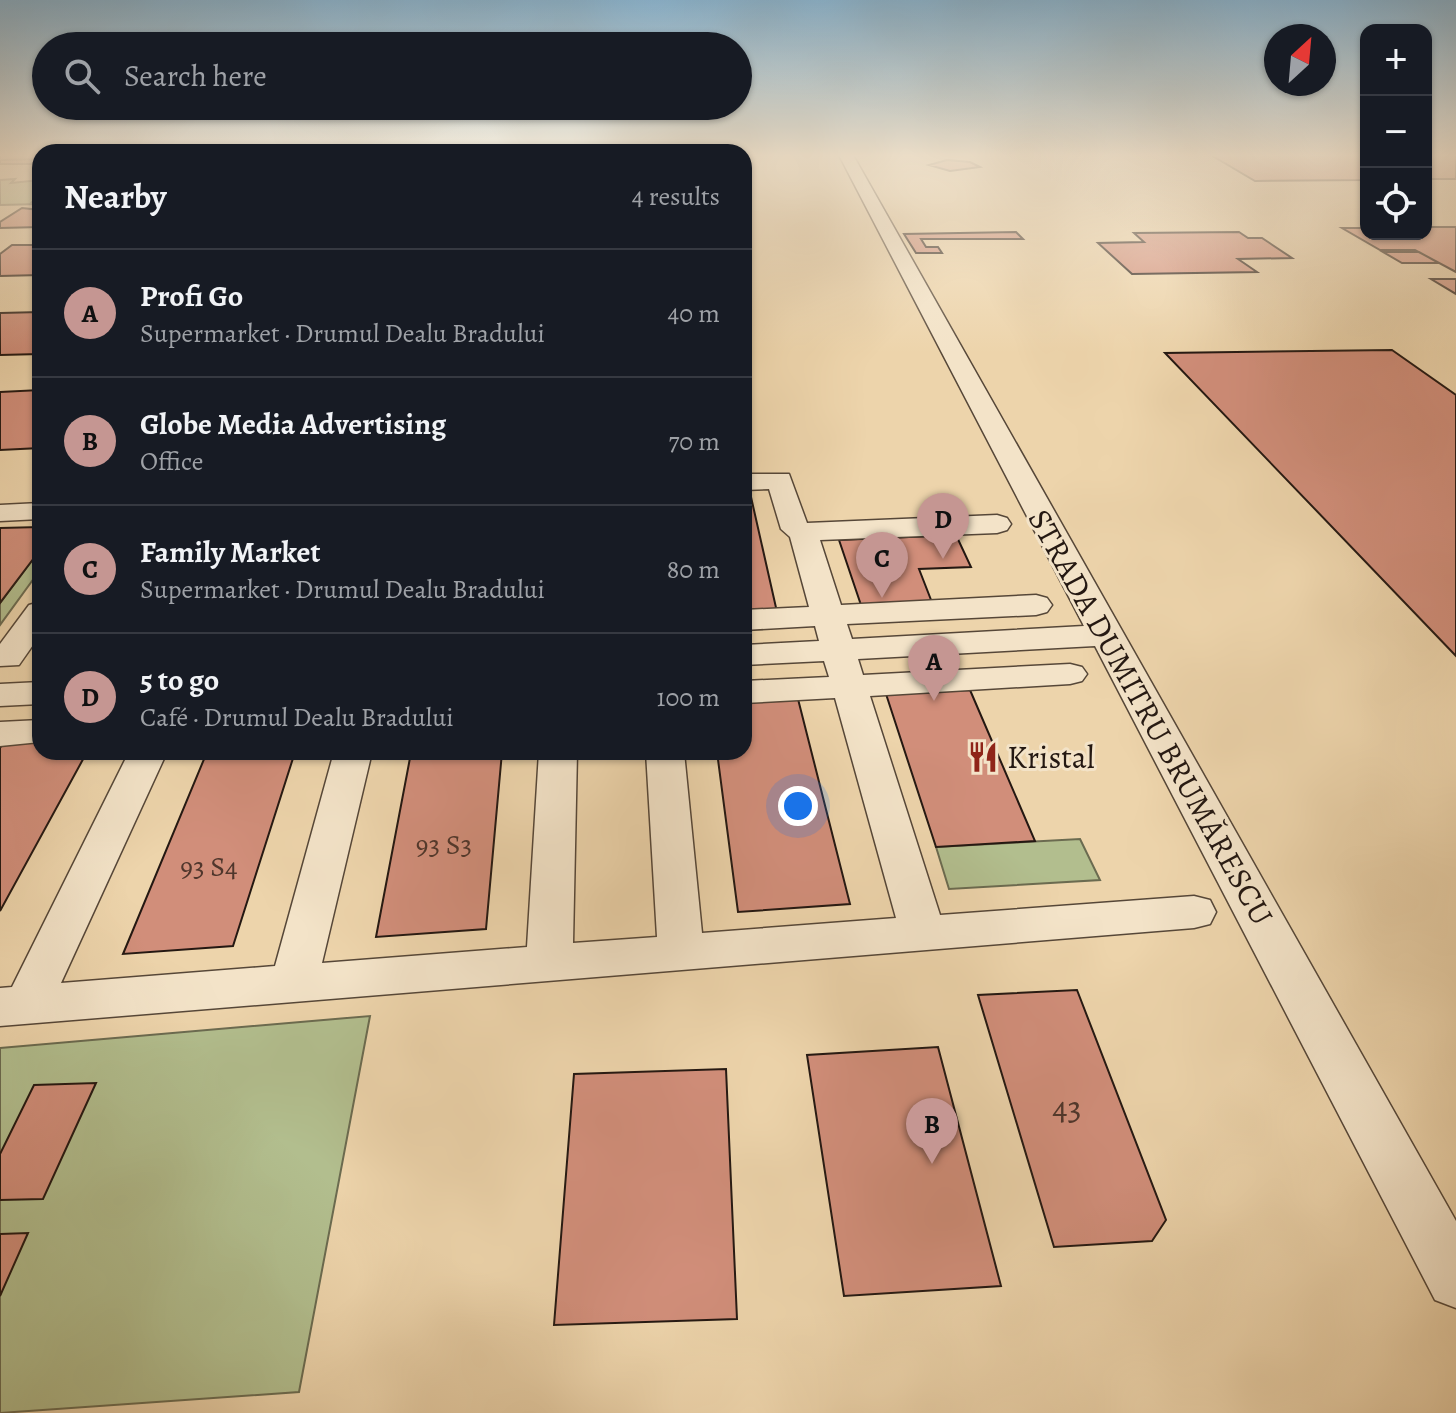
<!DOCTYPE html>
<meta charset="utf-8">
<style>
body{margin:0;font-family:Alegreya,serif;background:#20242c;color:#f1f3f6}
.controls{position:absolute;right:24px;top:24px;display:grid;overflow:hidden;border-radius:16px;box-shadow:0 2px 6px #0004}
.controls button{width:72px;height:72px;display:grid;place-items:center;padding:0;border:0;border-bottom:2px solid #363941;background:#171b24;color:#f1f3f6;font:40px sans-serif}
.compass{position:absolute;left:1264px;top:24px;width:72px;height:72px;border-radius:50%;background:#171b24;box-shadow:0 2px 6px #0004;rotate:26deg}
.you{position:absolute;left:798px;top:806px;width:28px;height:28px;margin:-20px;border:6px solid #fff;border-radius:50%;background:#1a73e8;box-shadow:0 0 0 12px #1a73e833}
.badge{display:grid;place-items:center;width:52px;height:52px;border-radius:50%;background:#c59692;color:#111;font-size:26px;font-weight:700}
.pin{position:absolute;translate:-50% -66px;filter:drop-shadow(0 2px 4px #0008)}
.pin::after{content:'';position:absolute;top:42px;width:28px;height:24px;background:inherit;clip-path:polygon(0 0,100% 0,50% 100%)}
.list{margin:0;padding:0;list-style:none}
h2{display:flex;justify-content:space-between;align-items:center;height:104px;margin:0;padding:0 32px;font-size:34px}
h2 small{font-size:26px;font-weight:400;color:#9ea1a6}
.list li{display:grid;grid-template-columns:52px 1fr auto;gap:24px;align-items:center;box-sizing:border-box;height:128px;padding:0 32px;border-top:2px solid #363941}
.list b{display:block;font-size:30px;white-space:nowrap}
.list p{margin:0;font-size:26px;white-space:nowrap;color:#9ea1a6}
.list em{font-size:26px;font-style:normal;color:#9ea1a6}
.icon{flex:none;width:44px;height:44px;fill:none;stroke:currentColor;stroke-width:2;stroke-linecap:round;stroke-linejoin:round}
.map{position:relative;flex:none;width:1456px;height:1413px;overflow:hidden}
.search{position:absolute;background:#171b24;box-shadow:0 2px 6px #0004;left:32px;top:32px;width:720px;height:88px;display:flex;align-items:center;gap:20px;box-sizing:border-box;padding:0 28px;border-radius:44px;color:#9ea1a6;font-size:30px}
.panel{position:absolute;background:#171b24;box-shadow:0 2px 6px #0004;left:32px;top:144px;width:720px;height:616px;border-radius:24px}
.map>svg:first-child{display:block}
.green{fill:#b2be8e;stroke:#6b6b50;stroke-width:2}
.building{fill:#d18e7a;stroke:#241812;stroke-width:2}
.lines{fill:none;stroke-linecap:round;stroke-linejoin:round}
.street-casing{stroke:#564738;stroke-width:3}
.street{fill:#f3e3c8;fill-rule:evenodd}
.labels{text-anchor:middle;stroke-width:6;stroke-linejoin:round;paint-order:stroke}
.number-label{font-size:28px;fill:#4f362c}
.street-label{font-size:32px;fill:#241812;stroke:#f3e3c8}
.poi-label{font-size:32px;fill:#241812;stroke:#f3e3c8;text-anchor:start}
.near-number-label{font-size:34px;fill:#4f362c}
</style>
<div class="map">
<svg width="1456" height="1413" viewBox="0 0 1456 1413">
<rect width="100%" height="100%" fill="#edd4ab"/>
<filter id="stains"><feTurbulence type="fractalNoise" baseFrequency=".0025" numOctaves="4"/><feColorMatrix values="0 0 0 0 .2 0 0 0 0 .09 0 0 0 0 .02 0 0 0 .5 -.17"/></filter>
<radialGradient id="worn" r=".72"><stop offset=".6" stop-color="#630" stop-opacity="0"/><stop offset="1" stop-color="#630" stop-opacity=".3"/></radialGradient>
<path class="green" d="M15 179 11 183 40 180V196L32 202 40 204 0 205V180Z
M40 550V570L0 625V603Z
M1080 839 1100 880 949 889 936 847Z
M370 1016 299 1392 0 1413V1048Z"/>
<path class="building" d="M0 155H40V159L0 160Z
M1211 155H1366V180L1255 181Z
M1426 155H1456V179H1426Z
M40 159V164H0V160Z
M947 160 970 162 980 167 950 171 929 165Z
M22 208 40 210V227L0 228V222Z
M1426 227H1456V272L1415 250H1380L1342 228H1366V234H1426Z
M1016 232 1023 239H921L926 247H938L942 253H916L904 234Z
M1239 232 1248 238H1262L1292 258 1238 259 1257 272 1132 274 1098 243 1144 242 1134 233Z
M12 245H40V275L0 276V254Z
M1383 252H1419L1439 263H1402Z
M1431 279H1456V294Z
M40 312V354L0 355V313Z
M1392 350 1456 395V656L1165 353Z
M40 390V448L0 450V392Z
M751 497 777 612 744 614V498Z
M40 527V550L0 603V528Z
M956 535 971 567 919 569 933 605 862 608 839 540Z
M970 690 1035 841 936 847 886 694Z
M798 699 850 904 738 912 717 752H744V702Z
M40 740V752H87L0 911V748L4 742Z
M207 752H295L233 946 123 954Z
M502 752 486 929 376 937 410 758Z
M1077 990 1166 1220 1152 1241 1054 1247 978 995Z
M938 1047 1001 1286 844 1296 807 1055Z
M726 1069 737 1319 554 1325 574 1074Z
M96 1083 43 1199 0 1200V1154L34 1085Z
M28 1233 0 1296V1234Z"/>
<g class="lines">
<defs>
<path id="street" d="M839 155H853L1456 1221V1308L1435 1300 1095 646 858 659 863 675 1070 664 1082 667 1087 674 1082 681 1070 684 870 696 940 915 1194 896 1210 900 1216 912 1210 924 1194 928 0 1026V988L12 987 129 752H167L61 983 275 966 334 752H372L322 963 527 947 539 752H577L573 943 657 937 646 752H684L702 933 896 918 835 698 744 703V681L829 677 824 661 744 665V645L819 641 815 626 744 630V610L809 607 790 537 781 529 769 489 744 490V474H789L807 523 997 515 1007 518 1011 524 1007 530 997 533 820 540 841 605 1036 595 1047 598 1052 605 1047 612 1036 615 847 624 852 639 1084 626Z
M40 503V519L0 521V505Z
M40 602V635L19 665 0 666V644L29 605Z
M40 682V704L0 706V684Z
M40 720V742L0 746V722Z"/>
</defs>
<use href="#street" class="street-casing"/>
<use href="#street" class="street"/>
</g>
<linearGradient id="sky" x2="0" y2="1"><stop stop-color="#89b5d2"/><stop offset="0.44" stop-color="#f7ecd9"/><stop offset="1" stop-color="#f7ecd9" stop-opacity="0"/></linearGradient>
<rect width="1456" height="353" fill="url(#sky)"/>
<defs>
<symbol id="restaurant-bare" viewBox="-9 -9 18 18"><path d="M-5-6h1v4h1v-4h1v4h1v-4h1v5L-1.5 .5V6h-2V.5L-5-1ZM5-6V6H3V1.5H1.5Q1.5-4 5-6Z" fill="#8f2418" stroke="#f3e3c8" stroke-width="2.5" paint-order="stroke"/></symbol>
</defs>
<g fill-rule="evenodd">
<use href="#restaurant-bare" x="961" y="735" width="44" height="44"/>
</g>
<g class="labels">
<g class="number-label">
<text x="444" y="854">93 S3</text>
<text x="209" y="876">93 S4</text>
</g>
<g class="street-label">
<text transform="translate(1151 717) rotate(61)" y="11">STRADA DUMITRU BRUMĂRESCU</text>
</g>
<g class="poi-label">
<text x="1007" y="768">Kristal</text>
</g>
<g class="near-number-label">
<text x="1067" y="1119">43</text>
</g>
</g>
<rect width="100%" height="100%" filter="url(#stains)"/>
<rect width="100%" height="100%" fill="url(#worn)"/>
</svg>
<div class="controls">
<button>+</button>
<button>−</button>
<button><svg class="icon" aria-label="locate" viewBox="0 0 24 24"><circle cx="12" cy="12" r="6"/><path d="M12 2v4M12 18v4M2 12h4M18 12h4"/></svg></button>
</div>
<svg class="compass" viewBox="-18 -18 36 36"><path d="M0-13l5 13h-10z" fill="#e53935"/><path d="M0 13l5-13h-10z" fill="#9ea1a6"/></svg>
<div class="you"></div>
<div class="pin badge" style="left:934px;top:701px">A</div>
<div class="pin badge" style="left:932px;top:1164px">B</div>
<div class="pin badge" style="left:882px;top:598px">C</div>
<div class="pin badge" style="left:943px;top:559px">D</div>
<div class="search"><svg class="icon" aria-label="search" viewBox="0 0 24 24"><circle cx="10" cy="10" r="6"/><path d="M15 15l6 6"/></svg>Search here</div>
<section class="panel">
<h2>Nearby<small>4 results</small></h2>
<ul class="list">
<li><span class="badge">A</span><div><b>Profi Go</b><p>Supermarket · Drumul Dealu Bradului</p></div><em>40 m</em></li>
<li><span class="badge">B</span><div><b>Globe Media Advertising</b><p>Office</p></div><em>70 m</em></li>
<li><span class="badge">C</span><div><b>Family Market</b><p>Supermarket · Drumul Dealu Bradului</p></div><em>80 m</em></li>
<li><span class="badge">D</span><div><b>5 to go</b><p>Café · Drumul Dealu Bradului</p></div><em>100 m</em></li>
</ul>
</section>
</div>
